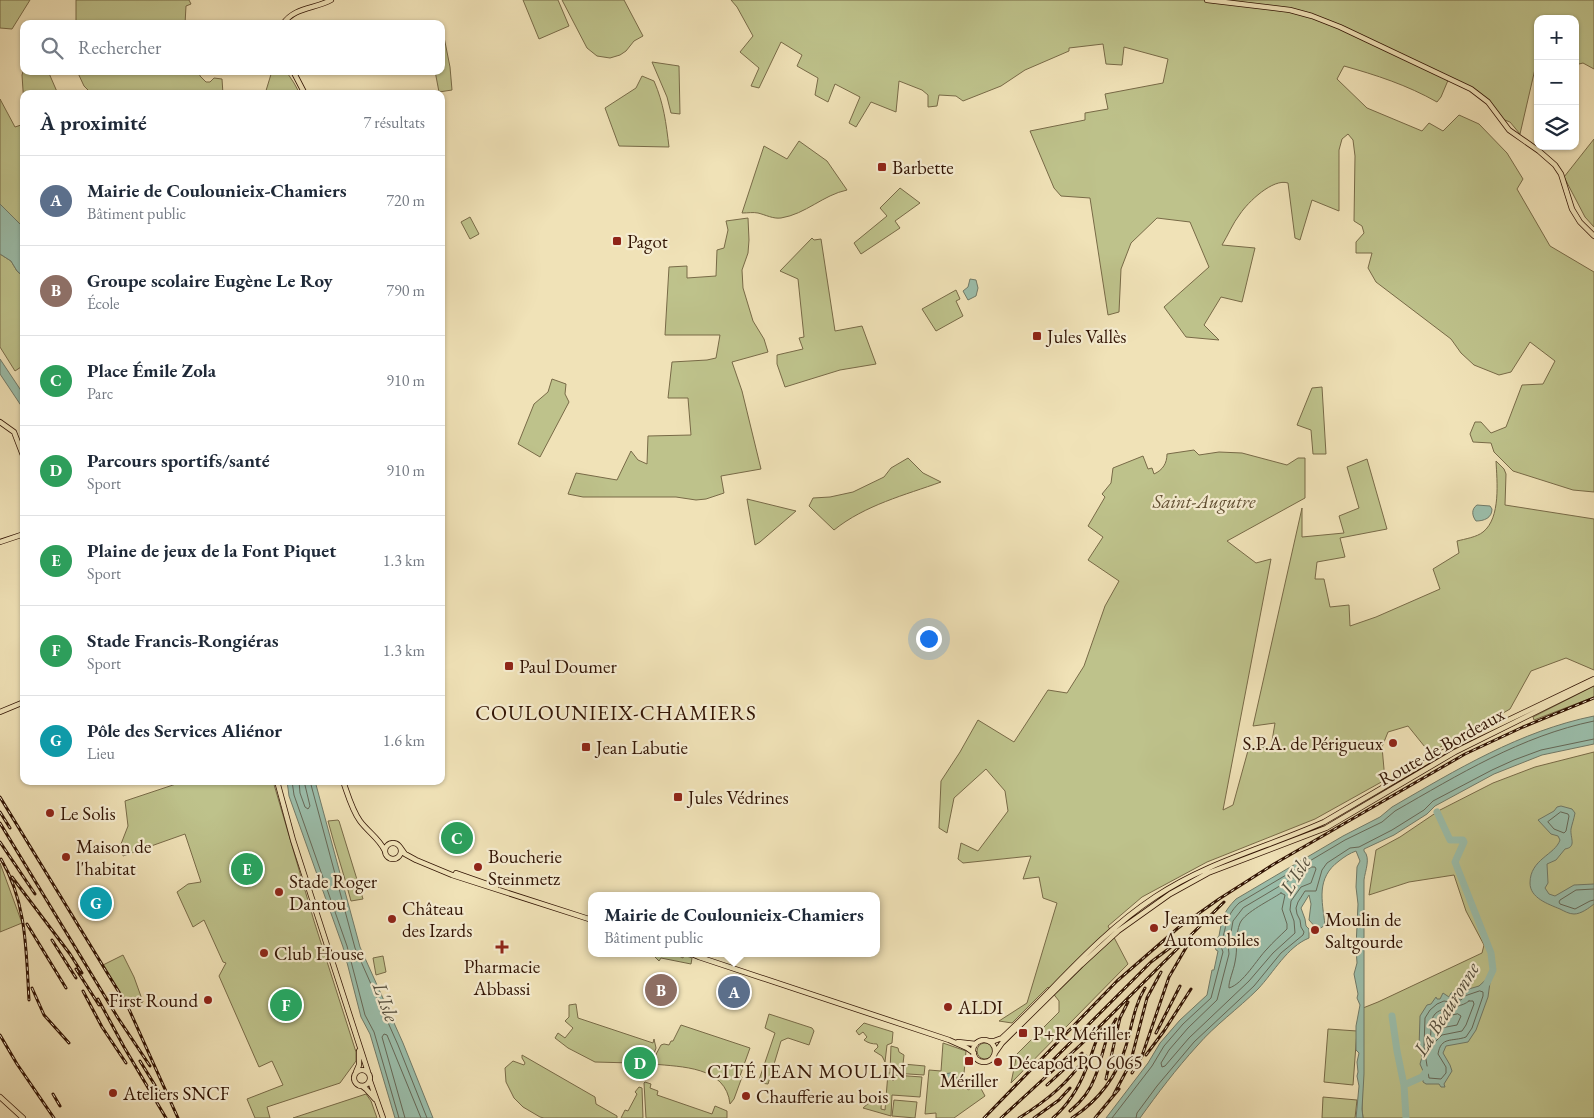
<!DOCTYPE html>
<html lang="fr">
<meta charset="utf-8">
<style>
body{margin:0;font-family:"EB Garamond",serif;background:#f2f2f3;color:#1f2937}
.controls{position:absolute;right:15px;top:15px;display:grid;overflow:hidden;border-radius:10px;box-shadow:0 1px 4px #0004}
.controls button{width:45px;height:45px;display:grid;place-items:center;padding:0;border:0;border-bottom:1px solid #e0e1e3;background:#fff;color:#1f2937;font:25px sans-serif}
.you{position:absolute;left:928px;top:638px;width:18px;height:18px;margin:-12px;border:4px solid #fff;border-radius:50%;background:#1a73e8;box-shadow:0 0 0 8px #1a73e833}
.badge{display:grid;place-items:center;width:32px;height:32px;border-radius:50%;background:#8f2418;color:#fff;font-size:16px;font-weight:700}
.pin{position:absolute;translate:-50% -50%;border:2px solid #fff;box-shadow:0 1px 5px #0006}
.popup{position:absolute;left:588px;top:892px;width:292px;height:65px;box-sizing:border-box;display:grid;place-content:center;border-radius:10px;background:#fff;filter:drop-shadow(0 1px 4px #0005);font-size:16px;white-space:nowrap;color:#747a83}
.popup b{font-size:19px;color:#1f2937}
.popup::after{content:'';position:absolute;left:50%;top:100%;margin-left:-10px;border:10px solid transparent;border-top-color:#fff}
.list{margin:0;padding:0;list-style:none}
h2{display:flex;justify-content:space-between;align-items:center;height:65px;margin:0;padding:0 20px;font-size:21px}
h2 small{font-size:16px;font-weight:400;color:#747a83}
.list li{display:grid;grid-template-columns:32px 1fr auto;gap:15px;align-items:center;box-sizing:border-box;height:90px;padding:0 20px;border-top:1px solid #e0e1e3}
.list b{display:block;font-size:19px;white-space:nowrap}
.list p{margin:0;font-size:16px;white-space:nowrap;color:#747a83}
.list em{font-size:16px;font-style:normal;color:#747a83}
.icon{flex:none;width:28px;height:28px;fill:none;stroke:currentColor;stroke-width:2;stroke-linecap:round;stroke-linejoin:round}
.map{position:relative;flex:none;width:1594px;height:1118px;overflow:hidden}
.search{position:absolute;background:#fff;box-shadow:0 1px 4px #0004;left:20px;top:20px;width:425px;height:55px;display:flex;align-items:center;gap:12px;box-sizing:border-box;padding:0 18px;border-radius:10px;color:#747a83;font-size:19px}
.panel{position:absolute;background:#fff;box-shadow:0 1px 4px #0004;left:20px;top:90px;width:425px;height:695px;border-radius:10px}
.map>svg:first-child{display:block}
.green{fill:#bec28b;stroke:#786a47}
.water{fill:#9bbeab;stroke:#717a68}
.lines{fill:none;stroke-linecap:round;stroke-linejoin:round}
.shore{stroke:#666857;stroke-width:1}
.river{stroke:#9bbeab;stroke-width:7}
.major-casing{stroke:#311303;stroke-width:6}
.major{stroke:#f0e2b7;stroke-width:4.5}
.rail-casing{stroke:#311303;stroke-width:3}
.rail{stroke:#f5ecd0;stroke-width:1;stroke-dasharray:4;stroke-linecap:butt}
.poi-dot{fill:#8f2418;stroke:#f5ecd0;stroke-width:2}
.labels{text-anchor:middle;stroke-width:4.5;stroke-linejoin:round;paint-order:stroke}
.poi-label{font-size:19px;fill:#311303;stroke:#f5ecd0;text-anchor:start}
.park-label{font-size:19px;font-style:italic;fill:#625033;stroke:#f5ecd0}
.street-label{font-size:19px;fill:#311303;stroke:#f5ecd0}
.water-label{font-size:20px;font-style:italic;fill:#564f3e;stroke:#f5ecd0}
.neighbourhood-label{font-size:20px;letter-spacing:1px;fill:#311303;stroke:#f5ecd0}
.quarter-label{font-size:21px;letter-spacing:1px;fill:#311303;stroke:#f5ecd0}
</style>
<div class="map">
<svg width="1594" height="1118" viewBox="0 0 1594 1118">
<rect width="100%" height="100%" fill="#f0e2b7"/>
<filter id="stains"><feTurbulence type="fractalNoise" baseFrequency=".004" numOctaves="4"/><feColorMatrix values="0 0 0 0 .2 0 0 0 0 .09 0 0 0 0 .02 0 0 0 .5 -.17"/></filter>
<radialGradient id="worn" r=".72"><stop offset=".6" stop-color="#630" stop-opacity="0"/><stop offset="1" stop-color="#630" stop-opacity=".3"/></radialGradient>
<path class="green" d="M0 0H30L12 29 0 28Z
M76 0H189L191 4 186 6 185 24H76Z
M523 0H558L569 26 539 39Z
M562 0H624L643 36 634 41 626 51 620 55 610 58 597 56 587 48Z
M731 0H1594V69L1583 63 1575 65V19H1538V69H1535L1520 134 1510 122 1502 119 1488 99 1449 78 1441 97 1437 102C1407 85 1376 75 1344 66L1337 79 1367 108 1422 131 1429 123 1443 131 1459 115 1479 124 1507 153 1523 179 1517 189 1550 246 1594 272V492L1573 490 1513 471 1494 452 1491 443 1473 442 1470 434 1475 422H1481L1491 433 1506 427 1522 385 1543 384 1555 361 1530 342 1511 372 1499 375 1474 365 1461 353 1451 339 1376 282 1368 268 1372 253H1356V242L1364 233 1362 226 1354 221 1355 156 1353 140 1348 134 1342 139 1339 150V211L1312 200 1300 240 1295 238 1288 183C1273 178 1248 202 1240 214 1233 223 1228 235 1222 245L1255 248 1242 302 1221 297 1204 325 1219 340 1186 337 1164 307 1209 267 1190 222 1157 218 1131 243 1121 269 1119 312 1108 315 1090 198 1061 196 1054 188 1030 131 1085 120V113L1108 109 1105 94 1163 83 1168 59 1124 47 1122 65 1106 64 1103 44 1069 48V51L1025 70 1001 86 963 101 956 96 939 95 937 106 928 107V95L922 90 899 81 896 112 871 102 856 127 849 123 860 97 835 84 828 102 815 95 818 78 797 66 802 55 781 42 759 88 751 86 759 68 740 52 753 36 737 7Z
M441 32H443L450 67 452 90 439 92 435 71H441Z
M652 62 679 66 680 114 671 113 667 97Z
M24 68V71H48L58 94H24V105L22 75Z
M77 71H199L200 76 206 82H210L214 78 222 79 223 94H92L84 86Z
M272 71H286L294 83 300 94H265Z
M642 76 654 81C664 104 666 123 669 147L619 146 605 108 636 88Z
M0 99 15 127 24 124V228L0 204Z
M1594 139V227L1585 217 1564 177Z
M799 141 827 161 847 190C823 195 806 214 781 218 773 219 766 215 758 213 753 212 748 213 742 213L764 146 787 159Z
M900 188 920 203 895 221 900 228 861 254 854 243 887 216 880 208Z
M470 217 479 234 470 239 461 222Z
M748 218 749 240 748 253 742 270 743 288 753 321 764 339 768 352 732 362 742 391 761 469 721 476 724 493 706 499 696 500 676 497H583L568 494 576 473 617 480 631 451 638 460 647 464 648 436 691 435 688 398H668L672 362 707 360 716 358 720 335H665L669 267 687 266V278L716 276 717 250 724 248 728 230 726 221Z
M812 238 814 240 821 239 835 331 862 326 876 364 840 370 785 387 777 364V355L803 349 799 338 804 337 798 279 780 271Z
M0 254 11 261 17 271 24 277V365L15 371 0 347Z
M956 290 960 299 956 301 963 316 936 331 922 309Z
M552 379 566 384 565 394 569 402 540 457 518 444 534 404 548 392Z
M1322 387 1326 454H1313L1311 430 1297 425 1312 388Z
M1194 450 1199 455 1219 452 1242 453 1287 465 1298 458H1305V498L1227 541 1256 563 1271 559 1223 810 1233 805 1249 747H1271L1275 723 1253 726 1302 508V537L1344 533 1339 516 1359 508 1347 467 1367 459 1387 529 1340 538 1345 557 1317 562 1315 579H1324L1330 607 1349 605 1350 626 1376 617 1440 589 1433 569 1459 553 1457 541C1465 539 1477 537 1483 532 1501 518 1497 481 1496 461L1504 469 1506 474 1505 505 1594 519V670L1566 658 1531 671 1510 709 1460 738 1429 752 1408 726 1388 732 1382 747 1385 780 1315 819 1207 862 1142 897 1108 926 1128 964 1011 1083 1017 1054 1059 1012V1001L1048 987 1012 1023 999 1021 1027 1003 1057 903 1043 898 1039 877 1023 879 1031 856 963 863 958 859 961 843 978 851 1008 811 1005 791 986 769 954 798 947 833 939 828 941 781 960 752 978 720 1014 742 1048 690 1067 693 1084 666 1105 606 1119 581 1088 560 1103 537 1088 526 1105 497 1102 494 1111 483 1113 468 1143 456 1148 469 1152 468 1154 474C1163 470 1167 463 1167 454Z
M908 458 923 473 941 482C905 495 865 505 834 530L809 506 813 498 830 497 853 492 884 477 891 468Z
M747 499 796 511 760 542 755 545Z
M1594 686V697L1534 720 1533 717Z
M1594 752V1118H1363L1362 1109 1363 1008 1378 1002 1482 953 1484 945 1466 911 1454 875 1409 882 1369 895 1376 850 1400 837 1440 810 1493 783 1535 767Z
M185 781H273L314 921 356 1052V1061L340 1083 267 1107 270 1118H255L247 1099 283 1085 272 1061 259 1067 219 976 226 963 223 962 204 920 193 927 177 892 188 884 201 882 185 834 123 856 121 844 128 826 125 801Z
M338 820 339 821 363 899 351 901C344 874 335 848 328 821Z
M0 863 22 923 0 932Z
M656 953H673L683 958 684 955 692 958 691 964 661 958 659 961 655 957Z
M123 955 134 977 143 1002 129 1006 103 965Z
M383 956 386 972 376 975 373 958Z
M576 1004 578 1018 653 1043 654 1039 656 1048C651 1063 647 1064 633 1066L632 1063 595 1062 568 1048 555 1038 558 1033 565 1038 573 1028 565 1021 569 1017V1005Z
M769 1014 812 1028 814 1031 809 1045 788 1038 781 1041 768 1084 761 1083 759 1080 775 1033 765 1028Z
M864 1023 893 1032 892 1043 887 1045 885 1062 882 1056 874 1051 878 1047 877 1044C872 1044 868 1043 864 1040L867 1037 863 1032 859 1035 856 1031Z
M681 1025 750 1048 740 1076 742 1077 734 1099 730 1104C726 1066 681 1067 653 1064L652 1062 661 1045 664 1044 669 1045 671 1041H673Z
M1328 1029 1357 1031 1353 1085 1324 1082Z
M977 1051a8 8 0 1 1 16 0a8 8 0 1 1-16 0Z
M943 1043 966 1051 963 1085 968 1090 978 1083 985 1096 954 1118H936V1113L925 1114 929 1070 941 1071Z
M891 1046 898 1048 899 1052 904 1055 903 1064 925 1066 924 1075 893 1073V1081L894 1075 922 1077 920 1097 892 1095 891 1116 863 1108 870 1102 873 1103 880 1096V1094L882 1093 881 1109 885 1110 888 1073H890Z
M522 1055 595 1097 596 1104 617 1116V1118H544L540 1117 523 1107 514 1098 506 1082 505 1068 513 1061 524 1065 525 1063 522 1058Z
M645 1082 651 1084 650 1088 658 1091 657 1095 712 1114 715 1106 727 1111V1118H646L644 1083Z
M639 1087 642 1088 643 1118H621L625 1110 628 1111 637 1094 635 1092Z
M366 1094 371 1101 377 1118H293Z
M1323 1097 1357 1100 1355 1118H1322Z
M894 1100 917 1102 915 1118 892 1116Z"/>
<path class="water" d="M0 204 24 228V277L17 271 11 261 0 254Z
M970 279 976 280 978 288 976 296 968 300 963 291 968 287Z
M0 359 24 395V410L0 374Z
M1477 505 1490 506 1492 509C1492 518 1484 521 1476 521 1472 516 1471 509 1477 505Z
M1594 716V744L1542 755 1494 774 1435 806 1427 814 1394 835 1364 849V851C1371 858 1365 871 1364 880V1074L1362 1109 1363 1118H1356L1359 1086 1357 1076 1358 1072 1357 1062 1359 1053 1356 1050V1026L1360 1005 1357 998 1358 994 1354 974 1357 963 1356 947 1358 904 1356 887 1357 867 1360 861 1356 851C1350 853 1344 857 1339 861 1316 878 1322 900 1325 925L1318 930 1309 920 1311 904 1309 895 1301 908 1305 919 1306 926 1309 929V938C1287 947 1274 972 1258 989 1238 1009 1215 1025 1197 1046 1176 1069 1158 1093 1140 1118H1106L1148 1063 1160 1043 1180 1020 1207 995 1212 970H1214L1218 951 1216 950C1214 944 1214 940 1219 936 1222 919 1223 912 1236 899L1343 836 1380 817 1392 807C1456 770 1520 731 1594 716Z
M287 781H315L360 947 403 1043 433 1118H395L370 1034 361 1017 343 947 289 796Z
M1561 806 1572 809 1575 813C1574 819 1572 824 1571 829 1570 838 1577 847 1565 849L1556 860 1547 864 1548 883 1545 888 1549 894 1555 896 1574 885 1594 884V904C1589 908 1581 914 1574 914 1569 914 1564 911 1560 909 1548 904 1530 898 1530 883 1530 859 1555 855 1560 840L1558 836 1551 834 1538 820 1554 811 1557 807Z
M1491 975 1488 997 1476 1030 1468 1042 1446 1046 1443 1053 1450 1065 1452 1071 1444 1084 1445 1087H1441L1439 1084H1426L1423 1082V1071L1420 1064 1422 1057 1419 1048 1420 1016 1427 1005 1431 1004 1436 997 1437 999H1440L1443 993 1449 997 1451 993 1457 992V994L1459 995 1462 991 1479 986Z
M943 1080a7 7 0 1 1 14 0a7 7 0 1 1-14 0Z"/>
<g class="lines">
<path class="shore" d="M292 781 294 795 347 946 365 1015 374 1032 399 1118
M299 781 300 793 305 807 308 809 310 806 304 781
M310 781 355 948 398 1045 427 1118
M1561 812 1568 814 1569 816 1566 831 1564 833 1554 829 1548 822Z
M1312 867H1315L1316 869 1311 883 1301 887 1291 901 1290 910 1294 921 1295 933 1273 953 1249 981 1189 1038 1165 1066 1162 1067 1161 1063 1169 1050 1188 1028 1217 1000 1229 954 1228 944 1230 938 1233 921 1243 908Z
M1594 889 1576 890 1560 900 1559 902 1560 904 1575 909 1590 901 1594 900
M1281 893 1285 895 1282 909 1287 924V929C1280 936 1273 942 1267 949 1257 959 1243 984 1229 988 1228 983 1234 969 1235 962 1238 949 1235 935 1240 923 1245 912 1271 900 1281 893Z
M1480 991 1483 992V996L1472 1028 1466 1037C1452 1042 1441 1036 1438 1054L1446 1067V1073L1441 1079 1429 1078 1424 1047 1425 1018 1430 1010 1437 1004 1444 1001 1450 1002 1455 999 1461 1000 1465 996Z
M1469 1001H1473L1474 1004 1466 1025 1462 1031 1442 1035 1434 1043H1431C1430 1038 1431 1033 1431 1027 1431 1002 1456 1012 1469 1001Z
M1458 1014 1461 1016 1457 1025 1441 1028 1439 1027V1022L1444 1017Z
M405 1118 382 1037 384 1034 387 1035 421 1118
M1112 1118 1152 1066 1164 1046 1183 1024 1211 998 1223 952 1220 944C1228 927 1223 919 1239 903L1345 840 1382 822 1395 811C1458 775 1521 736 1594 721
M1136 1118 1137 1113 1157 1086 1194 1042 1254 986 1281 953 1303 935 1304 932 1301 927 1300 920 1297 914 1296 908 1298 902 1305 891H1316L1322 870 1327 863 1350 848 1359 847 1392 830 1424 810 1433 801 1492 770 1514 760 1541 750 1594 739"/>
<path class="river" d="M1437 812 1450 840H1463L1464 842 1455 862 1491 953 1493 970 1487 983
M1392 1016 1397 1051 1404 1085
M1406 1118 1404 1085 1422 1077 1427 1070"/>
<defs>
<path id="major" d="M1207 0 1290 10 1312 16 1340 27 1471 89 1488 102 1509 130 1539 151 1555 165 1561 174 1572 209 1580 222 1594 236
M283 24C294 7 315 9 331 0
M293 71 305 94
M0 422 14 432 24 458
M0 542 24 534
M0 712 24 702
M277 781 293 840 368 1072
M343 781C348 795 352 810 360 821 368 832 379 838 385 851
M385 851a8 8 0 1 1 16 0a8 8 0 1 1-16 0Z
M400 847 405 854 416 860 452 875 592 920
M456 873 496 887
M689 953 699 957
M699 957 949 1040 967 1048 974 1053
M973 1051a11 11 0 1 1 22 0a11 11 0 1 1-22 0Z
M989 1041H994L1002 1038C1053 991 1096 936 1155 897 1207 862 1268 847 1324 822L1452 747 1594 679
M958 1042 976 1044
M995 1053 1002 1043 1081 965 1118 931 1170 894 1208 873 1326 828 1455 752 1594 683
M354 1078a8 8 0 1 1 16 0a8 8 0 1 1-16 0Z
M356 1072 359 1065V1051
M370 1081 383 1118
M362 1086 366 1089 375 1099
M0 1097 23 1118"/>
</defs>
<use href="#major" class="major-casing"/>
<use href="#major" class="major"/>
<defs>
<path id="rail" d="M0 797 128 1007 178 1118
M0 812 10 828
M0 823 118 1018 150 1066
M0 842 35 894
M1 859C27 903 26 951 29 1000
M12 877 70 954 82 973
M27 924 66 988
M52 940 76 978
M76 969 99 1005
M32 988 44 1015 69 1043
M83 991 102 1027 126 1063
M98 999 124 1047 166 1118
M1156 1033 1180 986
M0 1035 17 1064 54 1118
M1146 1055 1164 1031 1191 989
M140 1061 161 1095
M1045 1068 1151 962 1175 944
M1132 1073 1142 1056 1169 977 1187 946
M1106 1079 1120 1018 1128 1002
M1047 1085 1082 1053
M53 1094 60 1106
M1114 1094 1130 1064 1147 998 1161 972
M1070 1111C1081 1102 1090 1091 1095 1077 1103 1058 1104 1037 1116 1019
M984 1118 1117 981 1178 928 1219 899 1274 864 1465 754 1523 727 1594 698
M1001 1118 1088 1038 1224 902
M1019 1118C1046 1101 1069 1083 1086 1056
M1034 1118 1059 1100 1070 1088
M1053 1118C1068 1105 1079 1087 1086 1069 1092 1056 1094 1042 1102 1029
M1072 1118C1098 1101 1117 1076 1126 1046 1132 1026 1134 1006 1145 988
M1095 1118 1119 1089"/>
</defs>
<use href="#rail" class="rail-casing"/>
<use href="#rail" class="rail"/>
</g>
<g class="poi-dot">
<rect x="877" y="162" width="10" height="10" rx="2.5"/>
<rect x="612" y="236" width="10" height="10" rx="2.5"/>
<rect x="1032" y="331" width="10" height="10" rx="2.5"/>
<rect x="504" y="661" width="10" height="10" rx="2.5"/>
<circle cx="1393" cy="743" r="5"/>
<rect x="581" y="742" width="10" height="10" rx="2.5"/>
<rect x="673" y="792" width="10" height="10" rx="2.5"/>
<circle cx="50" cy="813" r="5"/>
<circle cx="66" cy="857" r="5"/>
<circle cx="478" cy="867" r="5"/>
<circle cx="279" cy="892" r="5"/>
<circle cx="392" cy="919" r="5"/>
<circle cx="1154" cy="928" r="5"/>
<circle cx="1315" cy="930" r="5"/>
<path d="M499.5 939.5h5v5h5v5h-5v5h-5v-5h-5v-5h5z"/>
<circle cx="264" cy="953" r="5"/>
<circle cx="208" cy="1000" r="5"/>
<circle cx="948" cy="1007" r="5"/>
<rect x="1018" y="1028" width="10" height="10" rx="2.5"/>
<rect x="964" y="1056" width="10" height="10" rx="2.5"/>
<circle cx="998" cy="1062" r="5"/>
<circle cx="113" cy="1093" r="5"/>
<circle cx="746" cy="1096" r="5"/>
</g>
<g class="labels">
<g class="poi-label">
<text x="892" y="174">Barbette</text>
<text x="627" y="248">Pagot</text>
<text x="1047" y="343">Jules Vallès</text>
<text x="519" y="673">Paul Doumer</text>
<text x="1383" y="750" text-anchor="end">S.P.A. de Périgueux</text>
<text x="596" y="754">Jean Labutie</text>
<text x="688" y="804">Jules Védrines</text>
<text x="60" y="820">Le Solis</text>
<text x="76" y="853">Maison de<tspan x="76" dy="22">l'habitat</tspan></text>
<text x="488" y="863">Boucherie<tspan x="488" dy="22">Steinmetz</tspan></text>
<text x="289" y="888">Stade Roger<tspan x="289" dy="22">Dantou</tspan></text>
<text x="402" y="915">Château<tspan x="402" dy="22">des Izards</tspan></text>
<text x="1164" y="924">Jeammet<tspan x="1164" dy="22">Automobiles</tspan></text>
<text x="1325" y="926">Moulin de<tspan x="1325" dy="22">Saltgourde</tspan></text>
<text x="274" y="960">Club House</text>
<text x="502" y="973" text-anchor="middle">Pharmacie<tspan x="502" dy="22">Abbassi</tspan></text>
<text x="198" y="1007" text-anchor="end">First Round</text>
<text x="958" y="1014">ALDI</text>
<text x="1033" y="1040">P+R Mériller</text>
<text x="1008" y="1069">Décapod PO 6065</text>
<text x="969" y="1087" text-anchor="middle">Mériller</text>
<text x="123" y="1100">Ateliers SNCF</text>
<text x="756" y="1103">Chaufferie au bois</text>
</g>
<g class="park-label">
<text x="1204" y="508">Saint-Augutre</text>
</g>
<g class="street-label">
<text transform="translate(1441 746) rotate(-29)" y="7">Route de Bordeaux</text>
</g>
<g class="water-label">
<text transform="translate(1295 875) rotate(-59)" y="7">L'Isle</text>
<text transform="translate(386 1002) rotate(70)" y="7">L'Isle</text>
<text transform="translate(1446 1009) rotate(-58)" y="7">La Beauronne</text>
</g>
<g class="neighbourhood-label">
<text x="807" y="1078">CITÉ JEAN MOULIN</text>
</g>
<g class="quarter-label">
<text x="616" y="720">COULOUNIEIX-CHAMIERS</text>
</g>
</g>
<rect width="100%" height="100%" filter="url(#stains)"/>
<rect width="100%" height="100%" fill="url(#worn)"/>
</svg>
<div class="controls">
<button>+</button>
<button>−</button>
<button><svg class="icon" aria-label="layers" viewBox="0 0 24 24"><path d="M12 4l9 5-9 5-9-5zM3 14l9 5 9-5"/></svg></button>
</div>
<div class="you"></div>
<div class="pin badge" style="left:734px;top:992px;background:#5c6f8a">A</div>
<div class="popup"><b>Mairie de Coulounieix-Chamiers</b>Bâtiment public</div>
<div class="pin badge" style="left:661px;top:990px;background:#8d6e63">B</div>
<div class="pin badge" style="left:457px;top:838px;background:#2e9e5b">C</div>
<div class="pin badge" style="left:640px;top:1063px;background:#2e9e5b">D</div>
<div class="pin badge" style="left:247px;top:869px;background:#2e9e5b">E</div>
<div class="pin badge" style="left:286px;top:1005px;background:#2e9e5b">F</div>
<div class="pin badge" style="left:96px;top:903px;background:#0f9aa8">G</div>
<div class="search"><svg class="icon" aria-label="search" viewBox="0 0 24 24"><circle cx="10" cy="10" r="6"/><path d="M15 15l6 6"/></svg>Rechercher</div>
<section class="panel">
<h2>À proximité<small>7 résultats</small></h2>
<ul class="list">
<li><span class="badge" style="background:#5c6f8a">A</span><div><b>Mairie de Coulounieix-Chamiers</b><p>Bâtiment public</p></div><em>720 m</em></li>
<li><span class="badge" style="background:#8d6e63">B</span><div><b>Groupe scolaire Eugène Le Roy</b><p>École</p></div><em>790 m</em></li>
<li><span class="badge" style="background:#2e9e5b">C</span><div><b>Place Émile Zola</b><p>Parc</p></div><em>910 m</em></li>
<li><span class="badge" style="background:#2e9e5b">D</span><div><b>Parcours sportifs/santé</b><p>Sport</p></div><em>910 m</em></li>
<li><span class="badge" style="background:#2e9e5b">E</span><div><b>Plaine de jeux de la Font Piquet</b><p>Sport</p></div><em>1.3 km</em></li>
<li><span class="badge" style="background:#2e9e5b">F</span><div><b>Stade Francis-Rongiéras</b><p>Sport</p></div><em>1.3 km</em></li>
<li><span class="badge" style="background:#0f9aa8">G</span><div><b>Pôle des Services Aliénor</b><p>Lieu</p></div><em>1.6 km</em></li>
</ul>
</section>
</div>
